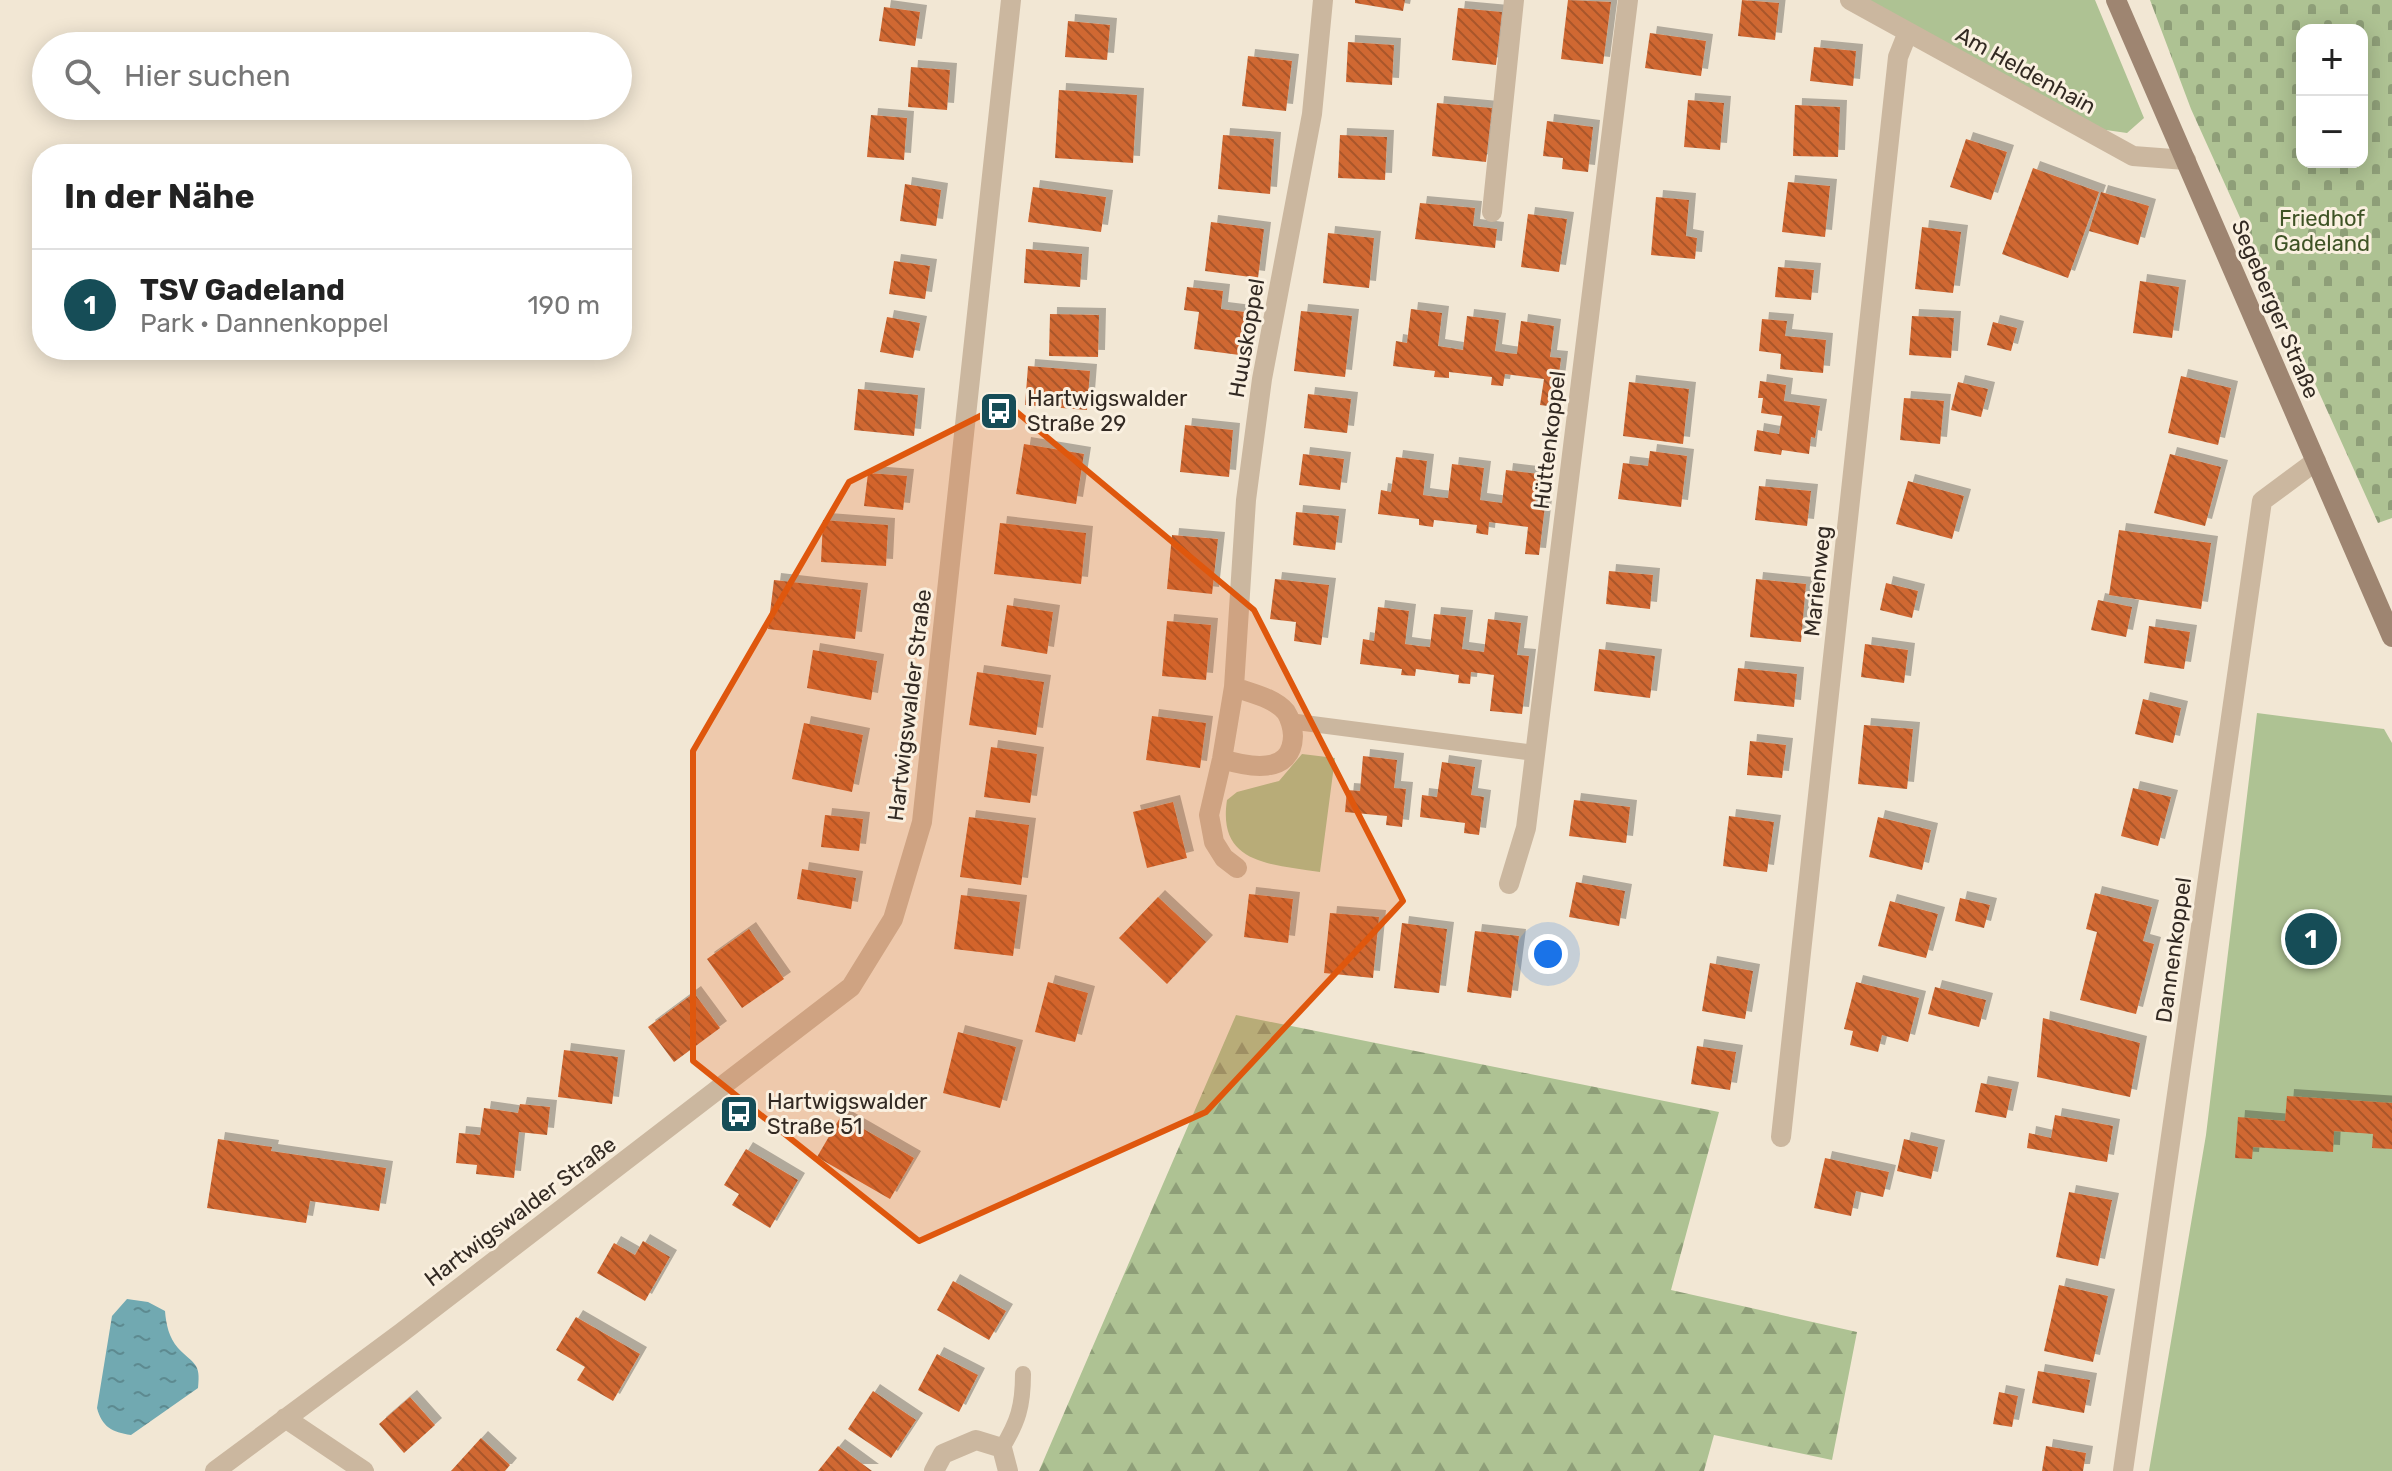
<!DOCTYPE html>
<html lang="de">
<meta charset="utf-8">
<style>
body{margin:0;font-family:Rubik,sans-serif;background:#f6f6f6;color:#222}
.controls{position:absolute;right:24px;top:24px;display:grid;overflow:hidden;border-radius:16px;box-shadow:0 4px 20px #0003}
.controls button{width:72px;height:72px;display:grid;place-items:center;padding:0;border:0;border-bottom:2px solid #e0e0e0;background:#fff;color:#222;font:40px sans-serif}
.you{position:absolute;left:1548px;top:954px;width:28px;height:28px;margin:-20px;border:6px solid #fff;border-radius:50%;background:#1a73e8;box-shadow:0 0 0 12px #1a73e833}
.badge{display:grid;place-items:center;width:52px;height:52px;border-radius:50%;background:#164d57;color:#fff;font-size:26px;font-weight:700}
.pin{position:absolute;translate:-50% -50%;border:4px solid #fff;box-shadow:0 2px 8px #0006}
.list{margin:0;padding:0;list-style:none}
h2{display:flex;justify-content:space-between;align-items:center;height:104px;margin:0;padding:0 32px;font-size:34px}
h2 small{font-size:26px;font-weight:400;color:#767676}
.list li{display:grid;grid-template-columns:52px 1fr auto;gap:24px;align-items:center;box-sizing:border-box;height:112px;padding:0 32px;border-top:2px solid #e0e0e0}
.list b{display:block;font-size:30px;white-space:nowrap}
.list p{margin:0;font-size:26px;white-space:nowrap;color:#767676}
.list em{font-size:26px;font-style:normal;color:#767676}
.icon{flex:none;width:44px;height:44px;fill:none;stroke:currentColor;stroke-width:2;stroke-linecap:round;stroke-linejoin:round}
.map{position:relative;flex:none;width:2392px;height:1471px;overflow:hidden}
.search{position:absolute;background:#fff;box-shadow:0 4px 20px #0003;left:32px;top:32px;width:600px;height:88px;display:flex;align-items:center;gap:20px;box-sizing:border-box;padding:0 28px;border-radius:44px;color:#767676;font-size:30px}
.panel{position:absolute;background:#fff;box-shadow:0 4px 20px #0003;left:32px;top:144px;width:600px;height:216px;border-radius:32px}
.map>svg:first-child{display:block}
.green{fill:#aec293}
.forest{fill:url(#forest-firs)}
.cemetery{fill:url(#cemetery-stones);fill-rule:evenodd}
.water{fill:url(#water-ripples)}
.building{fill:url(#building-back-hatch);filter:url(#shadow)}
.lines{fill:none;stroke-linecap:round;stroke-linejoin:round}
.lane{stroke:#cbb79f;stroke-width:16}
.street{stroke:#cbb79f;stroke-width:20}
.secondary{stroke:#9e8571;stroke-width:20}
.marked{fill:#df570d;fill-opacity:0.2;stroke:#df570d;stroke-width:6;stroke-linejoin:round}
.labels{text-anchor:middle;stroke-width:6;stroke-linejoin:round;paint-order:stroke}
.street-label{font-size:22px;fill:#332a23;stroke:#faf0e0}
.park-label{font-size:22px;fill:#3e5325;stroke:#faf0e0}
.poi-label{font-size:22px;fill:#332a23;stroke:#faf0e0;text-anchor:start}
</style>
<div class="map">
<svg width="2392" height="1471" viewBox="0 0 2392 1471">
<defs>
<pattern id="forest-firs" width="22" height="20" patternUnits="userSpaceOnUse" patternTransform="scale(2)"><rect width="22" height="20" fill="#aec293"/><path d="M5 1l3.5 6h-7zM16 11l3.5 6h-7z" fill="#8e9e78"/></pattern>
<pattern id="cemetery-stones" width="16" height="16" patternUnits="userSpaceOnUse" patternTransform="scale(2)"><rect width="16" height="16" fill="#aec293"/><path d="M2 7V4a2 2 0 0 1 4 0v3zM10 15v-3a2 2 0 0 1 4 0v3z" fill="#8e9e78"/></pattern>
<pattern id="water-ripples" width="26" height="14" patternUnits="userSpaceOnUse" patternTransform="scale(2)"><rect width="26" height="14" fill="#71a9b1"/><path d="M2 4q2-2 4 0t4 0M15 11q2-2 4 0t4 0" fill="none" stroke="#5d8a90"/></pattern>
<pattern id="building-back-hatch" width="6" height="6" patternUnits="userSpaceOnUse" patternTransform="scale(2)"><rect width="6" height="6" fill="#d06833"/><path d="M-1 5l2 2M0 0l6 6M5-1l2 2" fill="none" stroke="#a9562b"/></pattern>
<filter id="shadow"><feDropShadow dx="7" dy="-7" stdDeviation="0" flood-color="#0004"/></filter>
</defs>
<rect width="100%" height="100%" fill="#f2e7d4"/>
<path class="green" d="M1868 0H2095L2144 118 2127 133 2099 129Z
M2257 713 2384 729 2392 743V1471H2149L2206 1135Z
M1302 754 1335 758 1320 872C1272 864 1217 865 1227 800L1237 792 1279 781Z"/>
<path class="forest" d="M1236 1015 1719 1112 1671 1290 1857 1332 1832 1460 1714 1435 1704 1471H1039Z"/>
<path class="cemetery" d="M2150 0H2392V518L2378 523 2191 109ZM2302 30H2362V162H2302Z"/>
<path class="water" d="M127 1299 148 1302 165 1311C166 1324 169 1338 178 1348 194 1365 201 1362 198 1388L131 1435C112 1432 102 1427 97 1408L112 1316Z"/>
<path class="building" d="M1355 0H1405L1403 11 1355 3Z
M1568 0 1611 2 1603 64 1561 59Z
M1742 0 1779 3 1775 40 1738 36Z
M884 7 920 12 915 46 879 41Z
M1458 8 1502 12 1496 65 1452 60Z
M1068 21 1110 25 1107 60 1065 57Z
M1650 33 1706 41 1701 76 1645 68Z
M1348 42 1394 45 1392 85 1346 82Z
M1814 47 1856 51 1853 86 1810 81Z
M1248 56 1292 61 1286 111 1242 106Z
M911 67 950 70 947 110 908 107Z
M1059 90 1137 95 1133 163 1055 158Z
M1688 100 1724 103 1720 150 1684 147Z
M1437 103 1492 108 1486 162 1432 156Z
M1795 105 1840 107 1838 157 1793 156Z
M871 115 907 118 904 160 867 157Z
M1547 121 1593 127 1588 172 1562 169 1563 158 1543 156Z
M1223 135 1274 139 1270 194 1218 189Z
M1340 135 1387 137 1385 180 1338 178Z
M1966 139 2007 152 1991 200 1950 187Z
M2033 168 2099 192 2068 278 2002 254Z
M1788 182 1830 186 1825 237 1782 232Z
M905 184 941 190 936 226 900 221Z
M1033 187 1106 197 1101 232 1028 222Z
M2101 192 2149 206 2138 245 2089 231Z
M1656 197 1689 200 1686 236 1697 238 1695 259 1651 255Z
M1420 203 1475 208 1473 226 1497 229 1495 248 1415 239Z
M1528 214 1567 219 1559 272 1521 267Z
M1211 222 1264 229 1258 278 1205 271Z
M1922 227 1961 232 1953 293 1915 289Z
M1328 233 1374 238 1369 288 1323 283Z
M1026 249 1082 254 1080 287 1024 283Z
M894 261 930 266 925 299 889 294Z
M1778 267 1814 270 1811 300 1775 297Z
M2140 281 2179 287 2172 338 2133 333Z
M1187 287 1223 291 1221 309 1253 313 1247 356 1194 349 1199 312 1184 310Z
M1411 309 1442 313 1438 346 1463 350 1467 316 1499 320 1495 351 1507 353 1517 354 1521 321 1554 326 1550 357 1561 358 1555 407 1540 405 1544 379 1505 374 1503 386 1491 385 1492 377 1449 372V378L1434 377 1435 371 1393 366 1396 341 1407 343Z
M1301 311 1352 316 1345 377 1294 371Z
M1050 314 1099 315 1098 357 1049 356Z
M1912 316 1954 318 1951 358 1909 355Z
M887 317 920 323 913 358 880 352Z
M1762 319 1787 321 1785 336 1826 340 1823 373 1780 369 1781 354 1759 351Z
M1993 322 2017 328 2011 351 1987 345Z
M1028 366 1090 371 1087 410 1025 405Z
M2181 376 2231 388 2218 445 2168 433Z
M1760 381 1786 385 1784 401 1820 406 1815 438 1811 437 1809 454 1782 450 1781 455 1754 451 1757 430 1779 434 1782 416 1761 413 1763 398H1758Z
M1629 382 1689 389 1683 444 1623 436Z
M1958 382 1988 389 1981 417 1951 410Z
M858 389 918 395 914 436 854 430Z
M1308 394 1351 399 1347 433 1304 428Z
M1904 398 1944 401 1940 444 1900 440Z
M1185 425 1233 430 1229 477 1180 472Z
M1024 444 1084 454 1076 504 1016 494Z
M1650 451 1687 456 1681 507 1618 499 1623 463 1648 466Z
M1303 454 1344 459 1340 490 1299 485Z
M2170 454 2221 467 2205 526 2154 513Z
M1396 457 1427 461 1423 495 1437 497 1448 498 1452 464 1484 468 1480 500 1502 503 1506 470 1539 474 1535 505 1545 506 1539 555 1525 554 1528 527 1489 522 1488 535 1476 533 1477 525 1434 520 1433 527 1419 525V519L1378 514 1381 490 1391 492Z
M868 473 907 476 903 510 864 506Z
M1908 481 1964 496 1952 539 1896 524Z
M1759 486 1811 491 1807 526 1755 520Z
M1296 512 1339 516 1335 550 1293 545Z
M823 520 888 525 886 566 821 562Z
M1000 523 1086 533 1081 584 994 574Z
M2119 530 2211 543 2201 609 2109 595Z
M1172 535 1218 539 1212 594 1167 589Z
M1609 571 1653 575 1650 609 1606 604Z
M1275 579 1329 585 1321 645 1294 641 1296 622 1270 619Z
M1756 579 1806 584 1801 642 1750 637Z
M774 580 861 590 855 639 768 629Z
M1886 583 1918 591 1912 618 1880 610Z
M2098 600 2132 607 2126 637 2091 630Z
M1007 605 1053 612 1047 654 1001 646Z
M1378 607 1409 611 1405 644 1419 646 1430 647 1434 614 1466 617 1462 649 1484 652 1488 619 1521 623 1517 655 1529 656 1522 714 1490 711 1494 675 1471 672 1470 684 1458 683 1459 675 1416 669 1415 676 1401 675 1402 669 1360 664 1363 639 1374 641Z
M1167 621 1211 625 1206 680 1162 676Z
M2149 626 2190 632 2184 669 2144 663Z
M1865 644 1908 650 1904 683 1861 677Z
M1599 649 1655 656 1650 698 1594 691Z
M813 650 877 661 871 700 807 688Z
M1738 668 1797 674 1794 707 1734 701Z
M977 672 1044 682 1036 735 969 725Z
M2143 699 2181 708 2173 743 2135 734Z
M1152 716 1206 723 1200 768 1146 760Z
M804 723 863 735 852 792 792 779Z
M1864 725 1913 729 1907 789 1858 784Z
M1750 741 1786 745 1782 778 1747 775Z
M991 747 1037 754 1030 803 984 797Z
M1363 756 1397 760 1394 788 1406 789 1402 827 1386 825 1387 816 1345 812 1347 790 1360 791Z
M1442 762 1475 767 1471 795 1484 797 1479 835 1464 833 1465 823 1420 817 1422 795 1437 797Z
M2133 788 2171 797 2158 846 2121 836Z
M1574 800 1630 807 1626 843 1569 836Z
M1173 802 1187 858 1147 868 1133 812Z
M825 815 863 819 859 851 821 847Z
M1729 816 1774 822 1767 872 1723 866Z
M969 817 1029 825 1021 885 960 877Z
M1878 817 1931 830 1922 870 1869 857Z
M802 869 856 878 851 909 797 899Z
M1576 882 1625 891 1619 926 1569 917Z
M2095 893 2152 907 2143 941 2154 944 2136 1014 2080 1000 2097 932 2086 929Z
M1249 894 1293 899 1288 943 1244 937Z
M961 895 1020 902 1013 956 954 949Z
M1158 897 1206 942 1167 984 1119 938Z
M1960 898 1990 905 1984 928 1955 921Z
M1890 901 1938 914 1926 958 1878 946Z
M1330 913 1379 917 1373 978 1324 973Z
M1402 923 1447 929 1439 993 1394 988Z
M749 929 784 979 742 1008 707 959Z
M1475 931 1519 936 1511 998 1467 992Z
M1710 963 1753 971 1745 1019 1702 1011Z
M1048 982 1088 993 1075 1042 1035 1032Z
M1856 982 1919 998 1908 1042 1882 1035 1878 1052 1850 1045 1853 1031 1844 1029Z
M1935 987 1986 1000 1979 1027 1928 1014Z
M694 993 720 1028 674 1062 648 1027Z
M2043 1018 2140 1043 2130 1097 2037 1077Z
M958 1032 1016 1047 1000 1108 943 1093Z
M1697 1046 1736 1052 1730 1090 1691 1084Z
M564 1050 618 1057 612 1104 558 1097Z
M1981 1083 2012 1089 2006 1118 1975 1112Z
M2287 1096 2392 1103V1149L2372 1148 2373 1134 2334 1131 2333 1152 2253 1147 2252 1159 2235 1158 2238 1117 2285 1121Z
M520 1104 550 1107 547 1135 519 1132 514 1178 476 1174 477 1165 456 1163 459 1133 480 1135 484 1108 518 1113Z
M2055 1115 2113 1126 2107 1162 2027 1148 2029 1133 2051 1138Z
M841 1116 914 1158 890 1199 817 1157Z
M218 1139 272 1147 271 1151 386 1168 379 1211 310 1201 306 1223 207 1208Z
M1904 1139 1938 1147 1931 1179 1897 1171Z
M746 1149 798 1180 770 1228 732 1205 739 1194 724 1185Z
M1825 1158 1889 1172 1883 1197 1856 1191 1851 1216 1814 1208Z
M2069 1192 2112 1200 2098 1266 2056 1257Z
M643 1241 670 1257 645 1301 597 1273 614 1243 635 1255Z
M953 1281 1006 1311 989 1340 937 1310Z
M2059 1285 2108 1296 2093 1362 2044 1351Z
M576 1317 640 1354 613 1401 577 1380 585 1367 556 1350Z
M937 1354 978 1375 959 1412 918 1390Z
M2038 1371 2090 1380 2084 1413 2032 1403Z
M873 1391 916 1420 891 1458 848 1429Z
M1999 1392 2018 1396 2012 1427 1993 1424Z
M410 1397 435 1425 404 1453 379 1424Z
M481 1438 510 1465 505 1471H451Z
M838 1446 872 1471H818Z
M2046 1446 2086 1453 2083 1471H2042Z"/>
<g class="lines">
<path class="lane" d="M1289 721 1535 753
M1002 1448C1018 1422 1023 1406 1023 1374"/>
<path class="street" d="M1850 0 2133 156 2186 160
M1492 212 1514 0
M1222 759C1248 767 1292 776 1293 736 1293 729 1290 718 1286 712 1275 698 1250 693 1234 687
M1237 868 1224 858 1214 842 1209 815 1222 759 1234 687 1246 500 1262 379 1312 114 1323 0
M1509 884 1526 828 1628 0
M1781 1137 1898 57 1908 32
M285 1418 364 1471
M215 1471 401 1333 851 987 893 919 922 822 1011 0
M934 1471 943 1454 976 1440 1002 1448 1008 1471
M2123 1471 2262 501 2316 461"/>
<path class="secondary" d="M2116 0 2392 637"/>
</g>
<path class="marked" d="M1006 403 1254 610 1403 901 1206 1112 919 1241 693 1061V751L849 482Z"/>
<defs>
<symbol id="bus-square" viewBox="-11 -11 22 22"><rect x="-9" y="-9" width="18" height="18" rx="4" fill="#164d57" stroke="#faf0e0"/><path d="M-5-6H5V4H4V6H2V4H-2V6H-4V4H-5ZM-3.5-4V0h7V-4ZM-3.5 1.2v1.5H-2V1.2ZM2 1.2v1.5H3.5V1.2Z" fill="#fff"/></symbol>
</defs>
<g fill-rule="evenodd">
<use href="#bus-square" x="977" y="389" width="44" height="44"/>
<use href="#bus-square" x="717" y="1092" width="44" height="44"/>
</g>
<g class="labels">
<g class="street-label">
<text transform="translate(2026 70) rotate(29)" y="8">Am Heldenhain</text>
<text transform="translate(2276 309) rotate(67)" y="8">Segeberger Straße</text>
<text transform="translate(1246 338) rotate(-80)" y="8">Huuskoppel</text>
<text transform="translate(1549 440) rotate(-83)" y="8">Hüttenkoppel</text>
<text transform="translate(1817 581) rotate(-84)" y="8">Marienweg</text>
<text transform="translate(909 705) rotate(-83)" y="8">Hartwigswalder Straße</text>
<text transform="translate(2173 950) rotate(-82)" y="8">Dannenkoppel</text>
<text transform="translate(520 1211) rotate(-37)" y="8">Hartwigswalder Straße</text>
</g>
<g class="park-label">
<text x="2322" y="226">Friedhof<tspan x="2322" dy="25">Gadeland</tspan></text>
</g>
<g class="poi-label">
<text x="1027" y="406">Hartwigswalder<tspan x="1027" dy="25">Straße 29</tspan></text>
<text x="767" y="1109">Hartwigswalder<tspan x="767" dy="25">Straße 51</tspan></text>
</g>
</g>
</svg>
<div class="controls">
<button>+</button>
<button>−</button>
</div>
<div class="you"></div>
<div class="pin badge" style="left:2311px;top:939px">1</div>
<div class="search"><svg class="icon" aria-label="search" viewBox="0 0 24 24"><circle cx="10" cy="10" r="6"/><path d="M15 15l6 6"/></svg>Hier suchen</div>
<section class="panel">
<h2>In der Nähe<small></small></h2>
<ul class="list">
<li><span class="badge">1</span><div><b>TSV Gadeland</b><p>Park · Dannenkoppel</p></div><em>190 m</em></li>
</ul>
</section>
</div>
